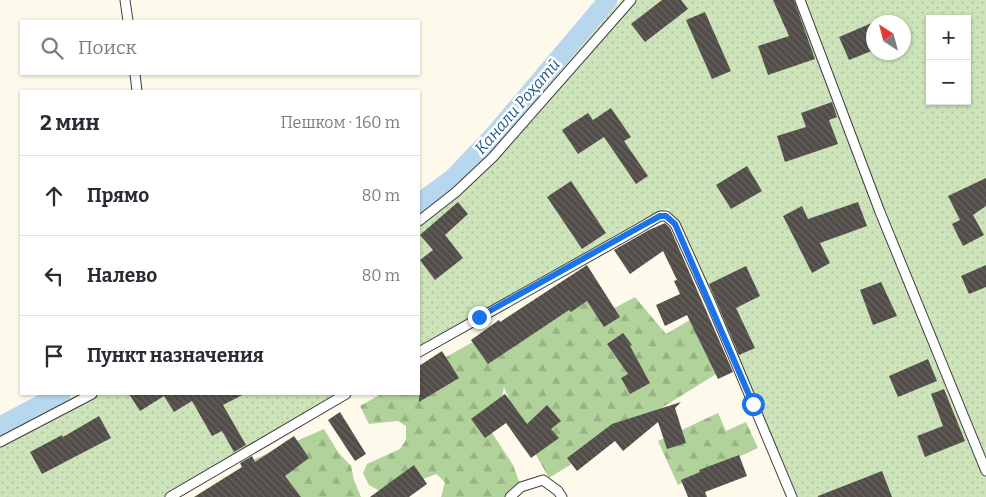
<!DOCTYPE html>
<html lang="ru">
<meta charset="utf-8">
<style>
body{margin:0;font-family:Bitter,serif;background:#f7f7f7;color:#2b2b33}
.controls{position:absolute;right:15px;top:15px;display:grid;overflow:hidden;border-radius:0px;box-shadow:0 1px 4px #0004}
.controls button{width:45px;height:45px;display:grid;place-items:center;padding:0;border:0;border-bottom:1px solid #e1e1e2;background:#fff;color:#2b2b33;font:25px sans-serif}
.compass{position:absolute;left:866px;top:15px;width:45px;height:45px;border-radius:50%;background:#fff;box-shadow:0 1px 4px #0004;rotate:324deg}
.stop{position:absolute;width:15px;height:15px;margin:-11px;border:4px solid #1a73e8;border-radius:50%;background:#fff}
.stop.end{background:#1a73e8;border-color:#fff;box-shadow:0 1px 5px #0008}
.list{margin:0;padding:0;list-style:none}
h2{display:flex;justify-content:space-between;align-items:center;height:65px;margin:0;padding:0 20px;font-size:21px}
h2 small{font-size:16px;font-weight:400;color:#7c7c81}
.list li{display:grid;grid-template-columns:32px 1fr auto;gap:15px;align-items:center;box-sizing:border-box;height:80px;padding:0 20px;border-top:1px solid #e1e1e2}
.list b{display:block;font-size:19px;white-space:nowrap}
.list em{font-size:16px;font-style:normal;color:#7c7c81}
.icon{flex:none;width:28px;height:28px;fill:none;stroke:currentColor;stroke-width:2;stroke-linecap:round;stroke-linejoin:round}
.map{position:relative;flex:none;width:986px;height:497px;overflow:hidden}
.search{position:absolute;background:#fff;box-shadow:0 1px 4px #0004;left:20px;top:20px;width:400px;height:55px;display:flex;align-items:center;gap:12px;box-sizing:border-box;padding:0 18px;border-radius:0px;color:#7c7c81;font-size:19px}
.panel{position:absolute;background:#fff;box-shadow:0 1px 4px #0004;left:20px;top:90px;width:400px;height:305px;border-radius:0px}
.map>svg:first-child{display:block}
.forest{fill:url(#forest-firs)}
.garden{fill:url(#garden-dots);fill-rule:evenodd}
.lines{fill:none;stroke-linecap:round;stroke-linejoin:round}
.canal{stroke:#b6d7ee;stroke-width:19}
.building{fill:url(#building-back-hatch)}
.service-casing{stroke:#3e3e3e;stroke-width:11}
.service{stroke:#fff;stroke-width:9}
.route{stroke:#1a73e8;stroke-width:6}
.labels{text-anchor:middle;stroke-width:5;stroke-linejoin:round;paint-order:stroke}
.water-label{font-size:16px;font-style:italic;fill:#245a8d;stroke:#fff}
</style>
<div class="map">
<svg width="986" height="497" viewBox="0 0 986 497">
<defs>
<pattern id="forest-firs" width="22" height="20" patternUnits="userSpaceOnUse" patternTransform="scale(1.25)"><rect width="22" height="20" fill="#b1d29a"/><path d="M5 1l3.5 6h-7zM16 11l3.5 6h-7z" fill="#97b383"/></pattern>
<pattern id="garden-dots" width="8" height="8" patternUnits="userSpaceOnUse" patternTransform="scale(1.25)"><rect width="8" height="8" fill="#cde3b9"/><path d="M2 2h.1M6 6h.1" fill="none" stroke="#afc19e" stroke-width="1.8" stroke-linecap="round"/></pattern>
<pattern id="building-back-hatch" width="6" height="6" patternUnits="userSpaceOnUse" patternTransform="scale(1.25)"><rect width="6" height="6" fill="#524d49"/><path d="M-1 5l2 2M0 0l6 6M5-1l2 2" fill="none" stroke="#66625f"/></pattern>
</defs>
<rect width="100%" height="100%" fill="#fdfaeb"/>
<path class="forest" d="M584 280 607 312 635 297 666 334 700 314 721 371 549 478 520 427 504 387 500 408 487 425 513 465 521 487 510 497H441L445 482 436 474 385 494 369 485 363 473 367 464 400 449 406 440V426L398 421 369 424 360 406 381 394H419V372Z
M718 413 726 431 746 422 758 448 678 485 658 441Z
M324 429 338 452 351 466 354 480 361 497H220L253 460Z"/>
<path class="garden" d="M621 0H986V497H790L713 303 668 208 419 352V212L454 188 519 120ZM930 19H967V101H930ZM874 22H904V52H874Z
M78 394H346L170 497H0V436Z"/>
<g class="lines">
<path class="canal" d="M419 203 452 179 494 135 608 0
M0 426 61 394"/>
</g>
<path class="building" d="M662 0H681L688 9 645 42 631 24Z
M773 0H794L815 59 768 75 758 46 789 36Z
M705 12 731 71 712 79 686 20Z
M874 22V50L849 60 839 37Z
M832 102 837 117 829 120 838 144 785 162 777 136 806 127 801 113Z
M611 108 631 137 624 141 648 176 636 184 604 137 578 154 562 130 588 113 593 120Z
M747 166 762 191 731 209 716 185Z
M986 178V206L973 215 984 235 963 246 952 224 960 220 948 196Z
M571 181 606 233 582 249 547 197Z
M458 202 468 214 445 235 463 258 435 280 420 260 433 250 420 235Z
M858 202 867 226 820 243 830 263 812 273 783 216 802 206 808 219Z
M665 223 670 228 733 372 718 379 687 315 665 326 656 305 680 294 674 281 677 280 663 251 630 274 614 250 649 230Z
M587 265 620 317 604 327 587 301 571 312 569 310 488 364 471 340 499 320 500 322Z
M986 265V287L969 294 961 276Z
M746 266 760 296 736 308 755 348 739 355 709 284Z
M881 282 897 316 873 325 860 290Z
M623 333 632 345 630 346 650 383 630 394 621 378 628 374 607 344Z
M442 351 459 378 419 402V366Z
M928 359 937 381 898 397 889 376Z
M944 389 965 441 925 457 917 436 943 426 931 394Z
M129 394H244L223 405 246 445 234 452 222 431 212 436 192 401 174 412 164 396 140 411Z
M505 394 527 424 547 405 561 421 551 429 559 438 531 458 506 423 485 438 471 419Z
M681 402 675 408 686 443 667 449 658 422 623 451 615 441 577 471 567 458 612 424Z
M340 412 366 454 355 461 328 420Z
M99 416 111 438 42 474 30 452 62 435 63 437Z
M294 436 309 458 285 476 301 497H194L242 467 240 463 252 456 255 462Z
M739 455 747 476 705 492 707 497H688L681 480 700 472 699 470Z
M414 465 427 484 409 497H370Z
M882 471 892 497H818V496Z"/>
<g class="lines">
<defs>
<path id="service" d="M125 0 128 21
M800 0 880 212 986 471
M135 74 137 91
M419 221 456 192 493 157 631 0
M419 352 638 229 660 216H666L675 224 710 301 792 497
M0 442 92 394
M170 497 346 394
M510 497 521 487 543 480 558 491 562 497"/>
</defs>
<use href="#service" class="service-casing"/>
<use href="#service" class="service"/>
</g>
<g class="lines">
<path class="route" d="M479 317 638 228 660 216H666L675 224 753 404"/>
</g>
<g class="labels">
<g class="water-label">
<text transform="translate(517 106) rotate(-49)" y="6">Канали Роҳатӣ</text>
</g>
</g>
</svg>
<div class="controls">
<button>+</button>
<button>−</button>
</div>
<svg class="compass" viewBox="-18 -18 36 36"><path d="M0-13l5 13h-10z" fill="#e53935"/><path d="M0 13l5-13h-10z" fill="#7c7c81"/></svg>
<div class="stop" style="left:753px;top:404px"></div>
<div class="stop end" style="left:479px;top:317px"></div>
<div class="search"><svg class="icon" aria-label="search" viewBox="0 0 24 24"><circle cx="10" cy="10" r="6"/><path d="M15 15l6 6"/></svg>Поиск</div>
<section class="panel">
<h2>2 мин<small>Пешком · 160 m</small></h2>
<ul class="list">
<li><svg class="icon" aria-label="ahead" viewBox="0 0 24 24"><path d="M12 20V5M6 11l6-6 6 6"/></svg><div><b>Прямо</b></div><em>80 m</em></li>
<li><svg class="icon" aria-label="left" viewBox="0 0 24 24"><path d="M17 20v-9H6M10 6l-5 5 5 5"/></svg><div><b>Налево</b></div><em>80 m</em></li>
<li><svg class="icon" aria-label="arrive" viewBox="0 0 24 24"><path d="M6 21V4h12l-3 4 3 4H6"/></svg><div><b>Пункт назначения</b></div></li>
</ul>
</section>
</div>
